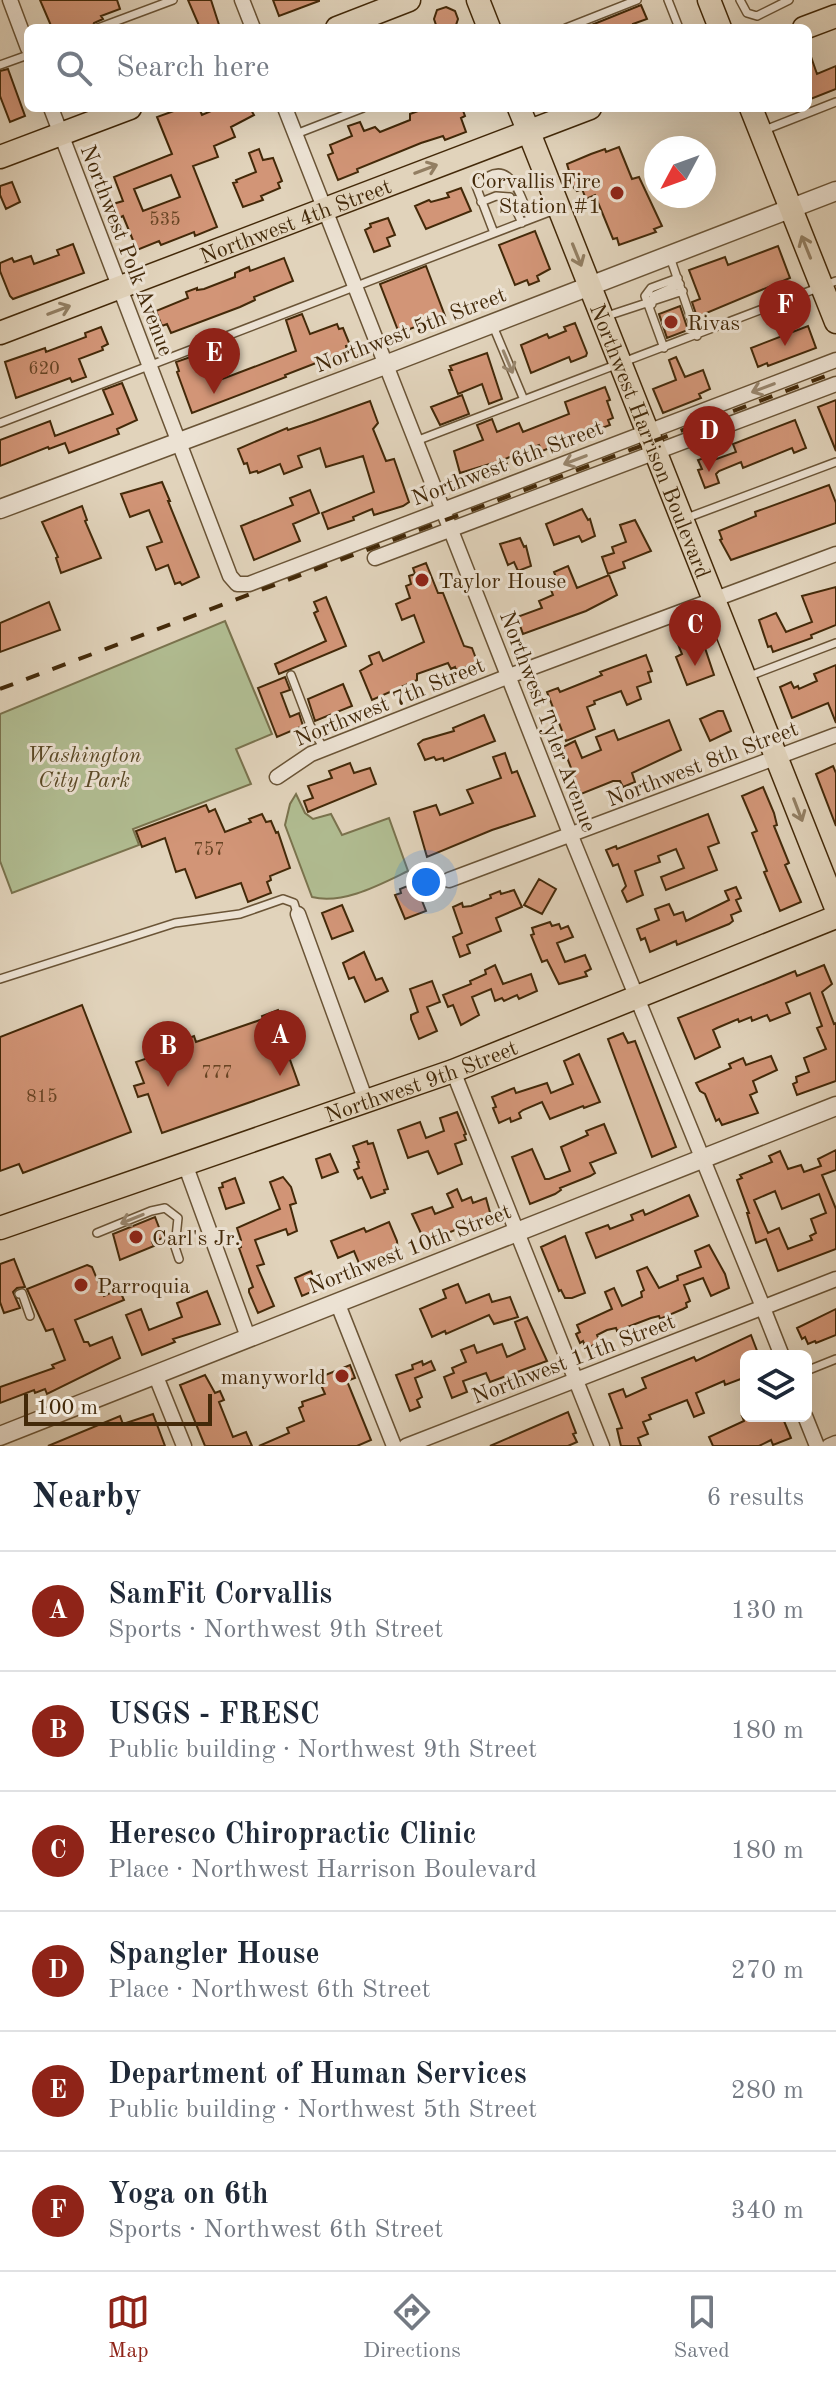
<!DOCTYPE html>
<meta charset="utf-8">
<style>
body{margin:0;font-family:"Old Standard TT",serif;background:#f6f6f7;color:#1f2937}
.controls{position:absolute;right:24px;bottom:24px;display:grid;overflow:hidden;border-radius:12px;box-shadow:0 8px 32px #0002}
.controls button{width:72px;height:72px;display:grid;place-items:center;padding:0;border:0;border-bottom:2px solid #e0e1e3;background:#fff;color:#1f2937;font:40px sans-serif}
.compass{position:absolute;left:644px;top:136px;width:72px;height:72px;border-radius:50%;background:#fff;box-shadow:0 8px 32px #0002;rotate:229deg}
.scale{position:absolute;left:24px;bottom:20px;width:188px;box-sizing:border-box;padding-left:8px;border:4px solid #432909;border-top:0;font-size:22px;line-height:28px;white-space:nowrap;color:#432909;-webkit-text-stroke:6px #ece2d3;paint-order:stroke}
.you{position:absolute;left:426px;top:882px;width:28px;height:28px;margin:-20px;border:6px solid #fff;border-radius:50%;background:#1a73e8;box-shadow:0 0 0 12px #1a73e833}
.badge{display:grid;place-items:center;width:52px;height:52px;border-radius:50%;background:#8f2418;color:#fff;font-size:26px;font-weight:700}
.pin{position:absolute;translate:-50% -66px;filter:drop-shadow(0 2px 4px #0008)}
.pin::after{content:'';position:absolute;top:42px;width:28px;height:24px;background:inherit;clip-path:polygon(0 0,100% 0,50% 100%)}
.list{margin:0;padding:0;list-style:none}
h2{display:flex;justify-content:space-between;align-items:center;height:104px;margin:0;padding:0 32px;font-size:34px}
h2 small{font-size:26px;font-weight:400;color:#747a83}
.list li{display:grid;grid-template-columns:52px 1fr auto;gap:24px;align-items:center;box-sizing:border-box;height:120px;padding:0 32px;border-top:2px solid #e0e1e3}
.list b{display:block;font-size:30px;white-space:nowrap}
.list p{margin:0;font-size:26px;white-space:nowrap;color:#747a83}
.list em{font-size:26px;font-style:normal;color:#747a83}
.icon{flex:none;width:44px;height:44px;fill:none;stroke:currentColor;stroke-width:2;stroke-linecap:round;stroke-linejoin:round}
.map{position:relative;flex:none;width:836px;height:1446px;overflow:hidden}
.search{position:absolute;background:#fff;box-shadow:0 8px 32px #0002;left:24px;right:24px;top:24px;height:88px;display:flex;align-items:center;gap:20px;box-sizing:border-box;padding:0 28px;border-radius:12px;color:#747a83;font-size:30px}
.sheet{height:824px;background:#fff}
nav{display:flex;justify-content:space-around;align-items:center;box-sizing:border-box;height:112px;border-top:2px solid #e0e1e3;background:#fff;font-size:22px;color:#747a83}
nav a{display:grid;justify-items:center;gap:4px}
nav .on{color:#8f2418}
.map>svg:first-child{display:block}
.green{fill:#b1bd92;stroke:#7a734e;stroke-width:2}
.building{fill:#d29577;stroke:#432909;stroke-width:2;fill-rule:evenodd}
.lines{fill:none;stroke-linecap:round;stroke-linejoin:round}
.service-casing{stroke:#6a5436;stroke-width:10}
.minor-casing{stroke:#6a5436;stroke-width:17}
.tertiary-casing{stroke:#6a5436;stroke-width:21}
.primary-casing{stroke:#432909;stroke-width:25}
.trunk-casing{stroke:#432909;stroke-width:25}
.service{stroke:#ece2d3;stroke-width:7}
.minor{stroke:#ece2d3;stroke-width:14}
.tertiary{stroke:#ece2d3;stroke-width:18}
.primary{stroke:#e1d3bb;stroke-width:22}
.trunk{stroke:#e1d3bb;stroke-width:22}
.rail{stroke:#432909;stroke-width:4;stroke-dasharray:14 14;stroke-linecap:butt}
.oneway{stroke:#927e62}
.oneway2{stroke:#98866e}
.poi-dot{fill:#8f2418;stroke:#ece2d3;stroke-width:3}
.labels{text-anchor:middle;stroke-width:6;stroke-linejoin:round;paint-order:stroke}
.number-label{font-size:18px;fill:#674424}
.poi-label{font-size:22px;fill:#432909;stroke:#ece2d3;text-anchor:start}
.street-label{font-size:22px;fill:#432909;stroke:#ece2d3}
.park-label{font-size:22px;font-style:italic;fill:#594724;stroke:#ece2d3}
</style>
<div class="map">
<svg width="836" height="1446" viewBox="0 0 836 1446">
<rect width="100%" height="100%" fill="#e1d3bb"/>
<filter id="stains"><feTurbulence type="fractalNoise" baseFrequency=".0025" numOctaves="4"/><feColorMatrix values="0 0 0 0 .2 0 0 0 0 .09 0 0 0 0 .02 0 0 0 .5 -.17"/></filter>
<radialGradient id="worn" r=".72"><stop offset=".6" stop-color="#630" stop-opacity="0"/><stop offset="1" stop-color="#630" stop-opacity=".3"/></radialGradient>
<path class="green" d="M225 621 272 734 236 749 251 784 133 829 139 845 12 893 0 861V714Z
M296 794 305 813 313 819 331 814 342 835 389 818 408 871C381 884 343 905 312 897L285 825 290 804Z"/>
<path class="building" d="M40 0H117L120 9 101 16 103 19 94 23 92 28H52Z
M188 0H211L220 28H200Z
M273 0H319V1L279 16Z
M641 5 647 19 633 24 634 28H584Z
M446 7 455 11 458 19 455 28H437L434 19 437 10Z
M809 51 817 74 836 66V89L808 100Z
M8 69 25 116 10 122 0 96V71Z
M182 108H199L202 115 218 108H250L254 115 231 127 235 137 214 146 218 157 193 166 217 227 195 236 194 232 161 245 159 241 137 250 123 216 119 218 113 204 123 201 114 177 172 154 157 117ZM171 175 180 197 143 211 134 189Z
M426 108H462L465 116 461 118 466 132 445 140 443 136 421 143 357 169 358 172 338 180 328 155 333 153 330 145 352 136 348 126 360 122 364 131 375 127 380 132 410 120V114Z
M619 147 632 179 639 177 662 226 654 229 656 232 619 245 617 238 613 239 595 195 586 199 582 189 577 191 574 188 567 164 591 154 605 149 606 152Z
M259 149 263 160 273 158 282 181 278 183 280 188 261 196 263 200 243 207 233 183 237 182 236 180 256 172 249 153Z
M12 182 20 202 6 209 0 195V186Z
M461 188 471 211 426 229 415 206 429 200 431 202 449 197 447 193Z
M388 218 395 235 387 238 390 246 374 252 365 230 371 227 370 224Z
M535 231 550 269 537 276 539 281 529 285 527 280 515 285 499 245Z
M73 244 84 273 13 299 10 296 0 271V263L12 258 14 262 31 256 34 264 59 255 57 250Z
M778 246 790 278 697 317 692 302 700 299 689 270 725 257 728 265Z
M284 258 293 281 254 297 255 300 240 307 171 333 167 324 162 326 156 311 188 298 186 292 197 288V290L204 289 235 277V273L249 267 250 271Z
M426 266 445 316 399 333 380 284Z
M680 306 688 330 667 338 659 314Z
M302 314 310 334 337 324 339 329 343 328 350 345 346 346 347 351 285 375 286 377 192 413 177 372 179 371 176 362 199 354 200 356 206 354 217 381 296 351 286 320Z
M575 323 587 353 586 356 571 362 569 357 531 373 521 345 547 334 549 338 566 331 564 327Z
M808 326 816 348 768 366 767 363 758 367 751 348Z
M101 327 108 344 102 347 103 350 79 359 86 377 72 382 70 378 16 398 5 362 45 348 46 352 86 337 85 333Z
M487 353 502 399 489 404 482 384 458 394 449 370H452L450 366Z
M676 357 685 377 703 370 710 389 699 394 701 398 663 413 653 389 676 380 669 360Z
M122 383 137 420 117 429 119 434 69 453 65 443 49 449 48 447 0 466V440L50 421 55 436 113 414 103 390Z
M605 387 610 400 607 401 613 418 608 420 610 425 542 451 539 445 505 459 509 469 497 474 493 463 460 473 454 451 483 440 477 425 492 419 497 432 519 423 523 432 569 414 565 402Z
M462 395 469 414 440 425 431 407Z
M836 400V451L818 407Z
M370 401 378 423 373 429 386 461 394 459 409 502 403 506 374 515 372 509 353 517 354 520 328 529 322 513 374 492 363 456 326 467 320 448 298 456 302 467 284 474 280 464 258 473 257 471 250 473 247 463 244 464 238 449 287 428 288 430 312 422Z
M795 420 806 448 794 453 792 448 743 468 741 462 719 471 716 474 719 483 705 488 698 470 702 469 698 460 713 455 714 460 736 452 733 444Z
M162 482 170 501H168L199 577 182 585 180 582 175 584 168 565 156 570 147 547 162 542 149 510 130 517 121 494Z
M829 485 836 503V523L731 560 720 540 722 539 719 531 756 516 755 512Z
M310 490 319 513 293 524 300 541 254 560 241 526 293 505 290 498Z
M82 506 87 520 85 521 101 558 61 573 56 558 58 557 42 522Z
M582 509 588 520 590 519 595 536 582 542 579 536 554 545 546 524Z
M635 520 651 551 623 562 625 568 608 574 602 557 614 553 612 547 626 542 620 525Z
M520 538 524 547 526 546 531 566 518 571 514 562 508 565 500 544Z
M426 563 438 593H443L464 646 472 648 478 664 456 670 455 667 451 669 448 663 417 674V680L372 700 360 671 372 664 369 656 379 652 383 661 424 642 414 615 402 620 396 604 410 598 406 586 411 584 409 576 415 574 413 568Z
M568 566 577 588 609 575 617 595 586 611 523 634 517 617 542 608 539 601 553 595 549 585 558 582 554 572Z
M836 587V625L811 635 812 638 773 652 771 646 768 647 759 620 776 613 786 632 812 622 802 596Z
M326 597 346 646 279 674 275 664 326 641 314 613 318 611 314 602Z
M49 602 60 630 0 652V623Z
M699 630 714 675 687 685 676 657 682 654 677 642 690 638 688 634Z
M646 655 652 671 648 672 651 682 637 687 641 699 627 705 621 691 594 701 595 704 587 707 595 729 566 741 547 692 558 688 560 692 595 678 602 675 600 672Z
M836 665V723L828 703 792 718 780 687 791 682 794 688 798 686 799 689 817 681 814 674Z
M285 677 290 690 281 693 290 717 299 713 303 726 277 737 258 688Z
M343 684 352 706 315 721 308 699Z
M718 711H723L731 731 710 741 700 719Z
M484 715 495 741 444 761 443 758 436 760 434 757 425 760 418 744 423 740 454 731 453 728Z
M669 720 681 750 632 773 635 782 623 787 620 781H613L581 794 563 747 575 741 582 758 601 750 596 737 614 730 618 740Z
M505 753 512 773 517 771 535 816 492 830 427 857 414 812 436 805 440 815 473 803 467 790 501 778 493 757Z
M350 763 354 773 370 768 376 784 308 812 304 801 313 798 308 786 332 778 329 771Z
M833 766 836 773V826L816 774Z
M763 787 774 813 777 825 774 826 789 863 785 865 801 902 780 911 764 872 767 871 752 833 757 831 742 796Z
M206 805 209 812 215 809 225 832 251 822 249 819 262 814 266 822 271 821 276 833 278 832 290 868 270 876 271 880 267 882 271 893 248 902 241 883 196 898 185 869 176 872 165 838 142 847 136 831Z
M708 814 719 843 708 847 717 870 666 890 661 877 684 868 676 849 658 856 660 862 635 871 643 895 627 902 622 891 626 886 618 864 613 866 606 850 616 846 617 849Z
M539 879 556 889 542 914 524 905Z
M415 883 426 911 405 919 395 895 401 893 400 889Z
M736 887 741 898 736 900 741 911 731 915 733 921 729 924 677 945 676 941 650 952 645 938 641 940 637 929 659 920 655 909 669 904 674 915 683 912 686 921 729 900 725 891Z
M514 890 522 907 496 918 501 931 467 945 470 953 460 957 453 937 462 933 453 907 462 903 463 907 471 906 491 898 490 895 500 891 501 894Z
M342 905 353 931 332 939 322 913Z
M550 922 552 926 559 924 561 929 568 926 573 937 557 943 565 962 585 955 591 969 585 972 587 976 559 984 547 960 542 962 531 935 534 934 532 928Z
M364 952 376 980 382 978 388 991 365 1002 354 977 349 979 343 963Z
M495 965 503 984 531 974 537 991 519 999 517 995 504 1001 502 998 495 1001 491 989 472 997 479 1015 461 1025 453 1005 448 1007 443 995 471 984 470 981 486 974 485 970Z
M824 965 832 984 822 992 834 1024 836 1023V1081L797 1095 793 1084 797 1082 796 1077 809 1072 804 1058 826 1049 817 1028 822 1026 810 993 786 1003 790 1013 770 1021 767 1015 752 1021 751 1017 739 1022 738 1019 717 1028 713 1030 720 1047 695 1059 678 1018 776 979 795 971 797 976Z
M432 981 440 1002 427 1007 437 1031 419 1039 411 1019V1015L418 1012 410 989Z
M82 1005 131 1132 23 1173 19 1164 0 1171V1037Z
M278 1010 284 1027 279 1029 299 1085 162 1133 148 1094 138 1097 134 1086 144 1083 136 1062 180 1047 178 1042 194 1036 196 1042 263 1019 262 1016Z
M623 1033 628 1043 635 1041 676 1147 652 1157 608 1039Z
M579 1054 600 1102 584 1108 583 1106 550 1119 542 1102 523 1110 519 1113 521 1118 511 1122 510 1118 499 1123 493 1108 496 1107 492 1097 514 1088 516 1093 547 1083 551 1093 573 1084 564 1061Z
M771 1056 777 1070 753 1081 757 1092 750 1095 758 1113 722 1125 719 1119 716 1121 705 1094 700 1091 696 1083 731 1068 729 1064 743 1058 746 1065Z
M457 1112 466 1134 464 1135 466 1140 455 1144 462 1164 438 1174 428 1151 408 1158 398 1130 420 1122 426 1138 444 1131 440 1118Z
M604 1124 616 1153 590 1163 595 1173 590 1176 560 1188 561 1190 555 1194 530 1204 512 1157 532 1149 545 1179H549L570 1171 561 1147 588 1135 586 1131Z
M367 1141 368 1144 373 1143 388 1189 384 1190 385 1193 371 1198 362 1177 358 1179 354 1170 359 1168 357 1162H359L353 1146Z
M836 1150V1170L822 1175 836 1209V1249L778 1271 766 1239 756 1243 747 1213H749L737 1180 742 1178 740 1175 772 1162 769 1156 780 1151 788 1169 801 1165 804 1172 821 1166 818 1159ZM775 1191 782 1209 819 1194 826 1213 811 1219 816 1233 810 1236 812 1240 788 1249 779 1228 768 1233 754 1200Z
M330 1154 338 1172 322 1178 316 1159Z
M283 1177 291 1187 296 1203 290 1205 297 1231 288 1235 286 1229 255 1240 264 1264 257 1266 274 1306 258 1313 249 1292V1289L253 1287 239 1248 241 1247 239 1241 241 1240 237 1228 280 1209 270 1182Z
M235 1178 244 1203 226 1209 219 1188 223 1187 222 1183Z
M457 1189 462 1201 471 1197 473 1203 486 1198 491 1216 425 1242 412 1214 432 1207 435 1214 453 1207 447 1194Z
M689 1195 698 1216 596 1258 586 1233 608 1225 610 1229 633 1220 631 1215 643 1210 645 1215Z
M155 1217 163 1238 152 1242 154 1246 120 1260 113 1234Z
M389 1222 397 1241 398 1254 361 1268 354 1251 338 1258 331 1241 364 1228 366 1232Z
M565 1236 585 1293 572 1298H565L561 1290 559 1291 541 1247Z
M709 1245 725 1274 729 1288 711 1296 703 1278 684 1285 690 1301 686 1303 687 1307 683 1309 660 1319 659 1316 651 1318 617 1331 616 1328 607 1330 597 1335 600 1343 586 1348 583 1341 580 1343 576 1334 580 1332 577 1325 612 1309 605 1292 614 1288 622 1306 642 1297 641 1292 644 1290 637 1271 647 1267 659 1288 678 1280 677 1276 701 1267 695 1251Z
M14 1259 25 1287 17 1288 13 1292 20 1308 4 1313 0 1302V1264Z
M87 1265 92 1267 104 1296 119 1289 124 1300 75 1320 84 1342H88L90 1346 112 1337 120 1358 47 1394 45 1389 35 1393 34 1390 0 1403V1387L54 1368 52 1365 65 1360 53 1329 46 1331 27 1289Z
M311 1271 318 1289 302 1296 295 1278Z
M458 1284 466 1303 489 1294 492 1302 510 1297 518 1317 494 1324 489 1315 446 1334 445 1331 432 1337 420 1309 446 1298 443 1290Z
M207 1291 220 1324 173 1339 175 1342 142 1355 126 1315 141 1309 149 1330 182 1317 177 1303Z
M836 1309V1335L816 1343 815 1341 808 1344 805 1337 802 1339 797 1328Z
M527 1317 547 1361 490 1382 486 1373 463 1381 467 1392 452 1398 444 1377 454 1373 452 1368 466 1362 461 1350 474 1345 477 1353 502 1344 507 1357 525 1349 515 1322Z
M751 1335 759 1356H746V1377L725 1385 724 1381 696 1393 704 1413 694 1417 687 1400 649 1415 651 1419 643 1422 648 1434 638 1438 641 1446H621L617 1429 622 1428 609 1394 623 1389 626 1397 646 1388 642 1378 694 1357 696 1361Z
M422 1361 423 1365 431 1361 435 1370 415 1378 422 1397 417 1400 420 1407 410 1411 396 1375 413 1369 412 1365Z
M350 1365 355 1378 347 1381 371 1440 357 1446H259L289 1433 287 1428 304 1421 299 1408 303 1406 302 1402 325 1394 318 1378Z
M205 1375 215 1393 220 1391 224 1400 219 1402 233 1437 246 1432 252 1446H205L180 1385Z
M568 1412 576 1433 573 1434 577 1442 568 1446H490Z
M153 1414 165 1446H48L120 1416 123 1424Z
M742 1416H782L791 1438 773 1445 771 1440 759 1446H713L709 1437 744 1421Z"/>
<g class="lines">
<defs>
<path id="service" d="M668 0 679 28
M740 0 747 13 757 16 789 0
M98 28 173 0
M566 28 637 0
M0 65 28 55
M762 131 836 102
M296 134 363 108
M481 202 496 196 510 197 522 223
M494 233 476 186C509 152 520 194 530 219
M670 257 697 336
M652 304 653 296 680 284
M604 317 683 291
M493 326 524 400
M664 348 645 296 651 288 678 278
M0 423 557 209
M416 441 836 281
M684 519 836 462
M291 675 310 725 324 749
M747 677 836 643
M0 979 175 923 240 914 283 899 294 903 297 913
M97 1233 151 1211 165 1208 178 1218 175 1247 179 1259
M19 1294 22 1293 30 1316
M806 1371 836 1359"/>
<path id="minor" d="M10 0 28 48
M242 0 253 28
M51 108 230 576 237 584H249L836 360
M285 108 571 836 761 1302
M375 558 836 384
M277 777 311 754 509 676 836 554
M449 880 836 735
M298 914 366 1101
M453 1071 602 1446
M185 1164 248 1337
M337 1302 394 1446
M767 1306 836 1279
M765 1313 782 1356
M155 1374 184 1446
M805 1416 817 1446
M406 1446 756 1310
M829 1446 836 1443"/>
<path id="tertiary" d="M0 509 385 365 836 191
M0 1436 836 1106"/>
<g id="primary">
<path d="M751 108 836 322"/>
<path id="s1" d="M528 130 836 908"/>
<path id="s2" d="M0 1228 453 1071 836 917"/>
</g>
<g id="trunk">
<path d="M478 0 489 28"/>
<path d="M709 0 720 28"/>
<path d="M337 28 409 0"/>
<path d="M804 28 836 16"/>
<path d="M519 108 528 130"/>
<path d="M0 157 130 108"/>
<path id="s3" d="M0 333 590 108"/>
</g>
</defs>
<use href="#service" class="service-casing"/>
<use href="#minor" class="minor-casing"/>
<use href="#tertiary" class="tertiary-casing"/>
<use href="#primary" class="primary-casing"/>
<use href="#trunk" class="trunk-casing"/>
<use href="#service" class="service"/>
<use href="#minor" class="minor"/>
<use href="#tertiary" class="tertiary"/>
<use href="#primary" class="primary"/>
<use href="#trunk" class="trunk"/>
<path class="rail" d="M0 689 836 372"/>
</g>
<defs><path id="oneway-shaft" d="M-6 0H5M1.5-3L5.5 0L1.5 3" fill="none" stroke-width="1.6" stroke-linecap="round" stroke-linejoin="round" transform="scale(2)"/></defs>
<g class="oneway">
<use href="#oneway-shaft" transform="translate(426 169) rotate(-21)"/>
<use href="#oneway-shaft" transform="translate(806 247) rotate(-112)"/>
<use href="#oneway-shaft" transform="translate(577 255) rotate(68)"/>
<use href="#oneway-shaft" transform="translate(59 310) rotate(-21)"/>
<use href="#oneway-shaft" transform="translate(798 810) rotate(69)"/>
</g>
<g class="oneway2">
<use href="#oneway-shaft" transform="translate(508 362) rotate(67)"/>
<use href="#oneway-shaft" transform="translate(763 388) rotate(159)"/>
<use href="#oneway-shaft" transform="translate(575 460) rotate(159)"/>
<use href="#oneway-shaft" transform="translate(132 1219) rotate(158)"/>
</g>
<g class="poi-dot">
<circle cx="617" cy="193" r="8"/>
<circle cx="671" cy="322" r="8"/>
<circle cx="422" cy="580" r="8"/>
<circle cx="136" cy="1237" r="8"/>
<circle cx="81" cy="1285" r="8"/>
<circle cx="342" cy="1376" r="8"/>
</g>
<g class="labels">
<g class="number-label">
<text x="165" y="225">535</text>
<text x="44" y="374">620</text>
<text x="209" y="855">757</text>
<text x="217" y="1078">777</text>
<text x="42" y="1102">815</text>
</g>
<g class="poi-label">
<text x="601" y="188" text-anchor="end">Corvallis Fire<tspan x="601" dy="25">Station #1</tspan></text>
<text x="687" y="330">Rivas</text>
<text x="438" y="588">Taylor House</text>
<text x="152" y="1245">Carl's Jr.</text>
<text x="97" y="1293">Parroquia</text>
<text x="326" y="1384" text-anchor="end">manyworld</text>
</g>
<g class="street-label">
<text dy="8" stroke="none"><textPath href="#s3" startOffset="316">Northwest 4th Street</textPath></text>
<text transform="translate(128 250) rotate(69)" y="8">Northwest Polk Avenue</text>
<text transform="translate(410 329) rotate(-21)" y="8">Northwest 5th Street</text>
<text dy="8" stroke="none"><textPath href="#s1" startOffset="334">Northwest Harrison Boulevard</textPath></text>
<text transform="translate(507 462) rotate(-21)" y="8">Northwest 6th Street</text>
<text transform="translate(389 701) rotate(-22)" y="8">Northwest 7th Street</text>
<text transform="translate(549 721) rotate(69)" y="8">Northwest Tyler Avenue</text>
<text transform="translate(702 763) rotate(-21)" y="8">Northwest 8th Street</text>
<text dy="8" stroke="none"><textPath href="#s2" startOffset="446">Northwest 9th Street</textPath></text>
<text transform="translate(409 1248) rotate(-21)" y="8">Northwest 10th Street</text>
<text transform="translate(573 1358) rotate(-21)" y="8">Northwest 11th Street</text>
</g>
<g class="park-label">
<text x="84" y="762">Washington<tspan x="84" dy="25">City Park</tspan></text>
</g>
</g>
<rect width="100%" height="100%" filter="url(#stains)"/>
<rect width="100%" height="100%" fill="url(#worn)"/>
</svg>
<div class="controls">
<button><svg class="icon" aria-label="layers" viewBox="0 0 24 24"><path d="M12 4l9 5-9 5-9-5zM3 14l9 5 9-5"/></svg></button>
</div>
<svg class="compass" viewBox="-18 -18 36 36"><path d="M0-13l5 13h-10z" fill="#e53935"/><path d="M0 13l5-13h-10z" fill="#747a83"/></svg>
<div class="scale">100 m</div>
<div class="you"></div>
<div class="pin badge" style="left:280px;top:1076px">A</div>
<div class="pin badge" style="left:168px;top:1087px">B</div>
<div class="pin badge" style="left:695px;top:666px">C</div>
<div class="pin badge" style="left:709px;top:472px">D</div>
<div class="pin badge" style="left:214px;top:394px">E</div>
<div class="pin badge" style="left:785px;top:346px">F</div>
<div class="search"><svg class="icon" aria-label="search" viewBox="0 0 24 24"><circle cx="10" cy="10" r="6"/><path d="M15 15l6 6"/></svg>Search here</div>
</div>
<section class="sheet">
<h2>Nearby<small>6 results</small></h2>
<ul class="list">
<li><span class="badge">A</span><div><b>SamFit Corvallis</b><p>Sports · Northwest 9th Street</p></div><em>130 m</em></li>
<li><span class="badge">B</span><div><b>USGS - FRESC</b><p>Public building · Northwest 9th Street</p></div><em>180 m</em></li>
<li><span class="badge">C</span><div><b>Heresco Chiropractic Clinic</b><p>Place · Northwest Harrison Boulevard</p></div><em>180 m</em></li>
<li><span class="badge">D</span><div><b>Spangler House</b><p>Place · Northwest 6th Street</p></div><em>270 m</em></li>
<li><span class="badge">E</span><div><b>Department of Human Services</b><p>Public building · Northwest 5th Street</p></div><em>280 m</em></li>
<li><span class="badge">F</span><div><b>Yoga on 6th</b><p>Sports · Northwest 6th Street</p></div><em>340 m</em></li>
</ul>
</section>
<nav>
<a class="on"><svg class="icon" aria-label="map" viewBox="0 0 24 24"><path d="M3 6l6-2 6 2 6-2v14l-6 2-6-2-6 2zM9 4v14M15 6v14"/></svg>Map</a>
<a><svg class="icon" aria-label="directions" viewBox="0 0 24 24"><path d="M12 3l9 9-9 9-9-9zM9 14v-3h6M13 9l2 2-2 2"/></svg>Directions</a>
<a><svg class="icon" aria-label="saved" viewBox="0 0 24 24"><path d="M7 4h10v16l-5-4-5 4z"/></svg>Saved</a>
</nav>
